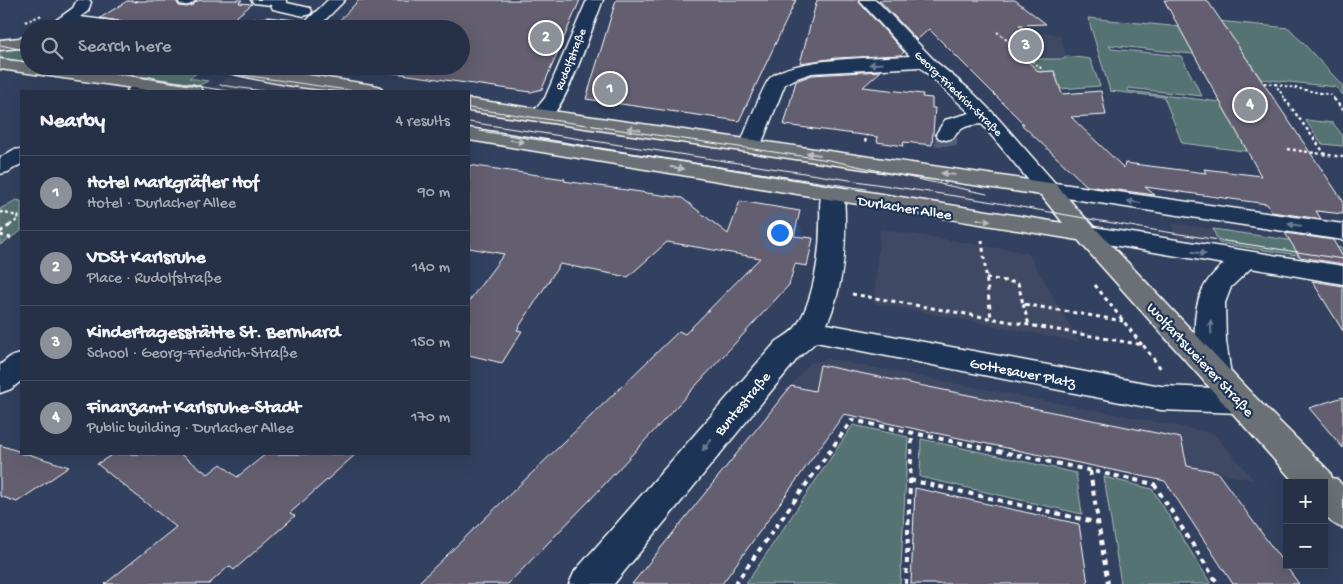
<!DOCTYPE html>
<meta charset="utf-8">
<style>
body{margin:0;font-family:"Gochi Hand",sans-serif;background:#323d52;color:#f1f3f6}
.controls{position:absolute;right:15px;bottom:15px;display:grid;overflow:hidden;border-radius:0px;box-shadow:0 5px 20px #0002}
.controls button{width:45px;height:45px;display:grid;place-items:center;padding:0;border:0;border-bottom:1px solid #424c60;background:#263147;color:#f1f3f6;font:25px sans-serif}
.you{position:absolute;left:779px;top:232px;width:18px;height:18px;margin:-12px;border:4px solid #fff;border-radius:50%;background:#1a73e8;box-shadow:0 0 0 8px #1a73e833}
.badge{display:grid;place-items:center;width:32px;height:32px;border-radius:50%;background:#8c9099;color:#fff;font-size:16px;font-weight:700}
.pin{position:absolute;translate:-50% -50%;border:2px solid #fff;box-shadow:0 1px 5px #0006}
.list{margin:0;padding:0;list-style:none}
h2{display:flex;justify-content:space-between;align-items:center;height:65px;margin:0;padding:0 20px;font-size:21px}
h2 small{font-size:16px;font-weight:400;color:#a4a9b4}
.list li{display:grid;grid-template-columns:32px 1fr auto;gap:15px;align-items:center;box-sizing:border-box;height:75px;padding:0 20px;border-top:1px solid #424c60}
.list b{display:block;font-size:19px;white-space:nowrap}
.list p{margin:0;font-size:16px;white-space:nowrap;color:#a4a9b4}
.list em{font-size:16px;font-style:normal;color:#a4a9b4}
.icon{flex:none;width:28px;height:28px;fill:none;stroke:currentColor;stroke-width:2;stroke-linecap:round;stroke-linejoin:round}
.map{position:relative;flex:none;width:1343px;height:584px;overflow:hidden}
.search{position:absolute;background:#263147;box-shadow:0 5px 20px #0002;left:20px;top:20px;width:450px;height:55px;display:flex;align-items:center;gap:12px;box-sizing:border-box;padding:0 18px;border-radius:28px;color:#a4a9b4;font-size:19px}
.panel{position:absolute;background:#263147;box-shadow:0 5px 20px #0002;left:20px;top:90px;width:450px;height:365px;border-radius:0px}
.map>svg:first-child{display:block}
.built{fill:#414a64}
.green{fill:#547372;stroke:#aab9b8}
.building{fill:#635e71;stroke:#fff}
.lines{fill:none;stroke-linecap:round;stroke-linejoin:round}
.minor-tunnel{stroke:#515e77;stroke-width:22;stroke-dasharray:22 11;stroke-linecap:butt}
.minor-casing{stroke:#fff;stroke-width:3}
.major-casing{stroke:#fff;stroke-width:3}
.path-far3{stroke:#fff;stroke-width:2;stroke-dasharray:2.5 2.5;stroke-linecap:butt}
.path-far2{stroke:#fff;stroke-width:2.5;stroke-dasharray:3 3;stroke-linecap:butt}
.path-far1{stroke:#fff;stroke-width:3;stroke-dasharray:4 4;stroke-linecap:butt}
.path{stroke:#fff;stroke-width:4;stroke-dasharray:5 5;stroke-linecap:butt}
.minor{fill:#1d3557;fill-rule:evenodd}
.major{fill:#6a7074;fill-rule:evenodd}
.tram{stroke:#fff;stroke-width:1}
.oneway{fill:#6c7c92}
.oneway2{fill:#bcbfc0}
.labels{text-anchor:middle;stroke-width:4.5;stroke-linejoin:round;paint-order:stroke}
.far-street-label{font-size:12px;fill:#fff;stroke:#1d3557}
.street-label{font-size:15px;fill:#fff;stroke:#1d3557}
</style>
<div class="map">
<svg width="1343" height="584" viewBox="0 0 1343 584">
<rect width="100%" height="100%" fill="#32415f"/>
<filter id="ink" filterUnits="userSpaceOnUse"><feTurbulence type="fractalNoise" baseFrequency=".02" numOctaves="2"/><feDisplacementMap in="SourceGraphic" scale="10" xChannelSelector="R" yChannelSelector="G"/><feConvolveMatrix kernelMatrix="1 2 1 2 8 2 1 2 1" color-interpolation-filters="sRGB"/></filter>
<g filter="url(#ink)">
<path class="built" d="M1033 33H1051L1060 36 1067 58 1024 59 977 36Z
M229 77 328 91H238L213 87Z
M469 112 925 178 973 188V204L903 198 714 170 659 154 469 126Z
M1172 223 1213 229 1219 243 1175 237Z
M880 229 1028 253 1079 342 874 303Z
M828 359 1213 433 1254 480 791 386 810 363Z"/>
<path class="green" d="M1088 18 1223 31 1218 21 1289 28 1343 86V95L1336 87 1261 79 1248 60 1109 45 1111 49 1181 56 1202 96 1128 88V91L1220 102 1283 156 1182 143 1164 97 1110 91Z
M29 47V63L0 59V49Z
M1067 56 1090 59 1100 86 1059 89 1054 71 1039 72 1024 59H1064Z
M50 66H189L202 70 189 78 208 81 200 85 149 77H115Z
M1305 120 1333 123 1343 136V146L1322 144Z
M16 200 21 201V231L0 245V209Z
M1213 229 1343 248V262L1219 243Z
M853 425 908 437 900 584H746Z
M921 439 1076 473 1082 514 920 477Z
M1104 477 1152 489 1211 584H1121Z"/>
<path class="building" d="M203 0H242L239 3 252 4 230 22 223 23 220 27 208 26 204 29H160L165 25H144L100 18 127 1H176L179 6 187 7 193 5 197 1Z
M359 0H580L542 89 531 92 344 66H461V29H331Z
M616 0H796L739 121 586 99Z
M817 0H857L904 52 901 55 836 58 800 63Z
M879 0H1015L1046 24 1019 25 1028 32 1023 57 1039 72 1054 71 1062 94 1101 91 1106 115 1071 117 1124 168 1125 163 1206 173 1204 169 1261 176 1164 0H1207L1343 201V214L1316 211 1321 219 1272 212 1267 204 1145 187 1155 195 1087 186 1021 124H1024L929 29 917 40Z
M881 71 863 87 923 94 922 97 932 98V108H935L932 145 904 142 903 146 891 144 877 142 878 137 784 125 796 81 812 75Z
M469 165 565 179 564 181 682 198 728 234 740 201 800 211 794 236 813 238 807 266 795 264 789 285 589 501 508 584H417L679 331 685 334 760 258 667 242 628 277 560 264 517 330 522 331 502 363 469 355V301L504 254 469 248Z
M1285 233 1333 240 1343 257V264L1300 257Z
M1312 281 1343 286V331Z
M820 365 1181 438 1187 466 1217 472 1299 584H1233L1165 481 844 414 722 584H632L791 386 815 391Z
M1343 397V448L1309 408Z
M0 445 21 452V454H28L69 467 17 502 0 496Z
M113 454H180L208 474 221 464 237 477 266 454H356L290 513 295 516 234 570 229 566 209 584H105L176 527 97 464Z
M915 488 1079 524 1088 584H911Z"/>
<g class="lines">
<path class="minor-tunnel" d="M946 134V146"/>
<defs>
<path id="minor" d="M77 0H89L91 2 88 11 80 17 136 24 142 25 144 29H98L57 24 55 21 73 8Z
M178 0H195C191 6 186 6 180 4Z
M251 0H286L287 3 310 8 312 11 310 14 304 16 273 9 271 5 254 3Z
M328 0H345L316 29H298Z
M587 0H603C593 25 567 105 549 119 544 122 539 121 534 119L531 115 545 98Z
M859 0H876L936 62 970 90 995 115 1055 183 1343 224V240L1040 194 982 124C967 125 961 127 953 138L946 140 939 138 936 134 945 120 970 113 920 67 812 73 797 78 785 84 759 150 751 151 743 150 740 145C745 133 763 85 770 78 791 57 879 58 910 56Z
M268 18 295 21 297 24 295 27 290 29H221L223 25 229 24Z
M150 78 157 80 159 84C152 94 138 92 127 91L130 87Z
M21 149V164L8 172 0 174V158L13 150Z
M832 188 840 190 844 195C847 239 845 284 827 324L1161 386 1239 389 1250 392 1255 401 1250 410 1239 413 1161 410 816 342 798 358 614 584H569L575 571 776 342C783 337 793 332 797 325 814 300 820 254 820 224 821 213 818 199 824 190Z
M1087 226 1343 266V284L1251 268 1231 287 1225 303 1226 341 1231 375 1227 383 1216 386 1205 383C1193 362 1191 312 1202 291 1207 280 1214 272 1224 264L1078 239 1074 234 1078 229Z
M21 354V381L11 389 0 393V365L10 357Z"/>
<path id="major" d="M29 37V47L0 50V40Z
M0 59 29 63V66H56L193 85 200 87 203 91H154L0 69Z
M214 66H250L373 85 380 87 383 91C327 95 270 83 217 70Z
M469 99 1056 184 1078 210 1250 392 1330 472 1332 478 1337 479 1343 486V528C1318 519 1324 506 1324 483H1295L1078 240 469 140V128L1063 223 1041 195 469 111Z"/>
</defs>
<use href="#minor" class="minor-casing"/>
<use href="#major" class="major-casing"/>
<path class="path-far3" d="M135 2 138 0
M25 22 42 15
M997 32 1042 69
M1264 83 1275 84 1286 100
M1275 84 1331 95 1335 100"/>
<path class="path-far2" d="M1285 99 1325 154
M1334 99 1343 110
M865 142 867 135
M1287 149 1343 157
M0 212 18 216 19 219 10 225"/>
<path class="path-far1" d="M0 232 12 224
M0 235 11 238
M982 240 991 318
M986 278 1018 283 1023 304 1123 321
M1095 285 1142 345
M852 294 1143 345 1162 370
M1023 304 1029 325"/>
<path class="path" d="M1090 471 1108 584
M910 480 1099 523
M735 584 852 420 1154 484 1218 584
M906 584 912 433"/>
<use href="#minor" class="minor"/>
<use href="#major" class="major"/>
<path class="tram" d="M0 45 29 51
M87 66 138 77 228 91
M180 66 354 91
M220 85 263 91
M469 108 829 160 987 194
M469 122 981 200 1147 229 1343 259
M480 131 866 189"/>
</g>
<defs><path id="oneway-solid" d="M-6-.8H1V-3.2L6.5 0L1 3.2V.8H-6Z" transform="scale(1.25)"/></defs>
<g class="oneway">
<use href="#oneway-solid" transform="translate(876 64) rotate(176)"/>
<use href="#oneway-solid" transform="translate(1134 202) rotate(-171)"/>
<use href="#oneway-solid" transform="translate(1295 225) rotate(-172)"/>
<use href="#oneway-solid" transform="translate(1199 253) rotate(9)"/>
<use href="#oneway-solid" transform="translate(1211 327) rotate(-93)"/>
<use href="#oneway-solid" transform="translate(707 445) rotate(130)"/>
</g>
<g class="oneway2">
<use href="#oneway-solid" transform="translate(634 129) rotate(-172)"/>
<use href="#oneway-solid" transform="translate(517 141) rotate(9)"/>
<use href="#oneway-solid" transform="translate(813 154) rotate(-172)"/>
<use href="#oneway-solid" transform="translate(677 168) rotate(10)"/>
<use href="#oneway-solid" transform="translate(948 174) rotate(-172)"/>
<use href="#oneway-solid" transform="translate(984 220) rotate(8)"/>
</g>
</g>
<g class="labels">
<g class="far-street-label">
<text transform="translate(570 59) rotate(-68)" y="4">Rudolfstraße</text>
<text transform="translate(959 93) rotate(44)" y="4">Georg-Friedrich-Straße</text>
</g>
<g class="street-label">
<text transform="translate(905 207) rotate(9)" y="5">Durlacher Allee</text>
<text transform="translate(1201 359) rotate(47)" y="5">Wolfartsweierer Straße</text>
<text transform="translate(1023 372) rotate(11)" y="5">Gottesauer Platz</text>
<text transform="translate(742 403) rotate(-50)" y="5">Buntestraße</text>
</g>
</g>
</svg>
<div class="controls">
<button>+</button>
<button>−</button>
</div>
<div class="you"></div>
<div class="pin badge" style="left:610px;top:89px">1</div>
<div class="pin badge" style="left:546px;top:38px">2</div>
<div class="pin badge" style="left:1026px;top:46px">3</div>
<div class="pin badge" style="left:1250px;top:105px">4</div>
<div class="search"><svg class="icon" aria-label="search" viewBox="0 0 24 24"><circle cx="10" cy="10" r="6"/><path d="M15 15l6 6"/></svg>Search here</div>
<section class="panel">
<h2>Nearby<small>4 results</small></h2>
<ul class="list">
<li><span class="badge">1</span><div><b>Hotel Markgräfler Hof</b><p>Hotel · Durlacher Allee</p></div><em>90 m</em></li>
<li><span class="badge">2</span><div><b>VDSt Karlsruhe</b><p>Place · Rudolfstraße</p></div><em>140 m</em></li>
<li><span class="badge">3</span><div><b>Kindertagesstätte St. Bernhard</b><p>School · Georg-Friedrich-Straße</p></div><em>150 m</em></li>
<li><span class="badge">4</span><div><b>Finanzamt Karlsruhe-Stadt</b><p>Public building · Durlacher Allee</p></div><em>170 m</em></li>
</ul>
</section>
</div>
